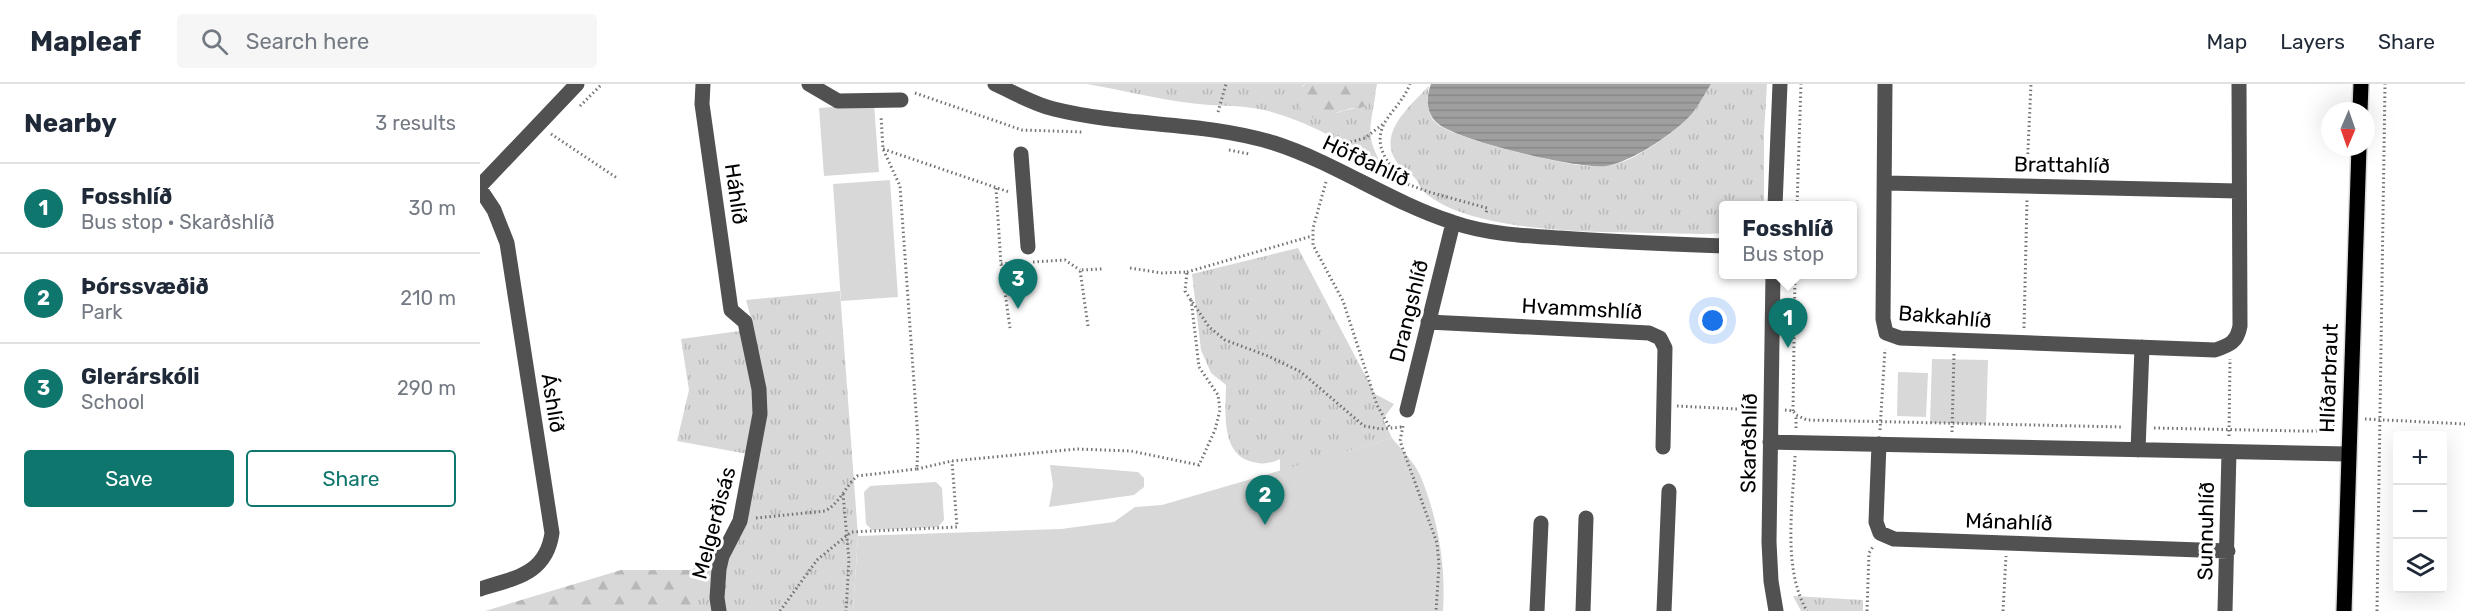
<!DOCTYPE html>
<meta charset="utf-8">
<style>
body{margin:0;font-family:Rubik,sans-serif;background:#f6f6f7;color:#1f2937}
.controls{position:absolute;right:18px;bottom:18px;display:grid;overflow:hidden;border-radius:6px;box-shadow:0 6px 24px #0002}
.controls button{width:54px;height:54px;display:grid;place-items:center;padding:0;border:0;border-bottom:2px solid #e0e1e3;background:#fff;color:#1f2937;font:30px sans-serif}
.compass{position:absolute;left:1841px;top:18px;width:54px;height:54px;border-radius:50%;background:#fff;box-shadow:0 6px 24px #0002;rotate:182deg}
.you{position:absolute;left:1233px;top:237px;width:21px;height:21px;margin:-15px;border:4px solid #fff;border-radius:50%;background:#1a73e8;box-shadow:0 0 0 9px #1a73e833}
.badge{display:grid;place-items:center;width:39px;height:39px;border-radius:50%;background:#0f766e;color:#fff;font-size:20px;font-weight:700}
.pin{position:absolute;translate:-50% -50px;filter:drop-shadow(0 2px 3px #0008)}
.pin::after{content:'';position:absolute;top:32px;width:21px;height:18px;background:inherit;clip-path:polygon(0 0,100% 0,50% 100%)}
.popup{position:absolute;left:1239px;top:117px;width:138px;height:78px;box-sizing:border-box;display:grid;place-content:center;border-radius:6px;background:#fff;filter:drop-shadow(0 2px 4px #0005);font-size:20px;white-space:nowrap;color:#747a83}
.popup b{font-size:22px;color:#1f2937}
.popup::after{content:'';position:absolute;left:50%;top:100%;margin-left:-12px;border:12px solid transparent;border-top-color:#fff}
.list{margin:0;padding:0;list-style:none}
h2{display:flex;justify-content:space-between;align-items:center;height:78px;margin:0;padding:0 24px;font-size:26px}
h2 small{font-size:20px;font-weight:400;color:#747a83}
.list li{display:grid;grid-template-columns:39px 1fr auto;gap:18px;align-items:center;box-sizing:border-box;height:90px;padding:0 24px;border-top:2px solid #e0e1e3}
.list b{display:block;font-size:22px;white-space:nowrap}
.list p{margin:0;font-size:20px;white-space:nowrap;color:#747a83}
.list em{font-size:20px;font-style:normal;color:#747a83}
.actions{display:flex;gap:12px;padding:18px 24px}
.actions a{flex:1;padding:14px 0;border:2px solid #0f766e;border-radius:6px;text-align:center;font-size:21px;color:#0f766e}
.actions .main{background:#0f766e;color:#fff}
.icon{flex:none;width:33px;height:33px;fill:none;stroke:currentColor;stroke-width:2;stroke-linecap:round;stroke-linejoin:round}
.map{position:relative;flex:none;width:1985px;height:527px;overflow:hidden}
header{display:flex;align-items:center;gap:36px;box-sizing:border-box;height:84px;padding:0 30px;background:#fff;border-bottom:2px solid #e0e1e3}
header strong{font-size:28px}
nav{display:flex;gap:33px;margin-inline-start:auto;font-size:21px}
.search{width:420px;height:54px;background:#f6f6f7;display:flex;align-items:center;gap:15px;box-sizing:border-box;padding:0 21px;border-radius:6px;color:#747a83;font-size:22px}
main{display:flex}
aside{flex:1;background:#fff}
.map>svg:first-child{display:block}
.grass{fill:url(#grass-tufts)}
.forest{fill:url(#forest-firs)}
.park{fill:#d8d8d8}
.water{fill:url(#water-rules)}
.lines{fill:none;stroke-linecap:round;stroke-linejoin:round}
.major-casing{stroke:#dbdbdb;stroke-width:18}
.path{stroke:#737373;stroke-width:3;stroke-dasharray:1.5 3;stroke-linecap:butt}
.minor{stroke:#515151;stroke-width:15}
.major{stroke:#000;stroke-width:15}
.labels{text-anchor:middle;stroke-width:6;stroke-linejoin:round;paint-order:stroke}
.street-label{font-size:21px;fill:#000;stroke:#fff}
</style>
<header>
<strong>Mapleaf</strong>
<div class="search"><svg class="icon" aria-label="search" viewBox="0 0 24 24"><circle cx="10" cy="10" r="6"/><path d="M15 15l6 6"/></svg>Search here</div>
<nav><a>Map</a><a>Layers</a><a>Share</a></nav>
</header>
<main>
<aside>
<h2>Nearby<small>3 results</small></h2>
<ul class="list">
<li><span class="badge">1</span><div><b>Fosshlíð</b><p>Bus stop · Skarðshlíð</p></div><em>30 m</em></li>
<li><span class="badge">2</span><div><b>Þórssvæðið</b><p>Park</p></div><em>210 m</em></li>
<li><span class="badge">3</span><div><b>Glerárskóli</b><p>School</p></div><em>290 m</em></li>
</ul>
<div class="actions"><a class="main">Save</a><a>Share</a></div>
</aside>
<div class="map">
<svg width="1985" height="527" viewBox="0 0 1985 527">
<defs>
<pattern id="grass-tufts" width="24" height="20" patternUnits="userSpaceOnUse" patternTransform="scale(1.5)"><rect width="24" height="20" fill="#d8d8d8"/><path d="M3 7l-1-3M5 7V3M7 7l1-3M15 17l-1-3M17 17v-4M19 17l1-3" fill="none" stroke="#b8b8b8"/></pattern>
<pattern id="forest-firs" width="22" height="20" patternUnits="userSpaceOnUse" patternTransform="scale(1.5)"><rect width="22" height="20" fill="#d8d8d8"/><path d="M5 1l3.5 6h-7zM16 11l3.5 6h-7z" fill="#b8b8b8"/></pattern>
<pattern id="water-rules" width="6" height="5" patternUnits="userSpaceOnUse" patternTransform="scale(1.5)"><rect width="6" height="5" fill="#9f9f9f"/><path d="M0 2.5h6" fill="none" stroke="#878787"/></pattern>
</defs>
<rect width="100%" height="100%" fill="#fff"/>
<path class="grass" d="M607 0H826L822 2 857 29C875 22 886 27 896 8 889 50 885 51 906 89 875 64 837 42 798 30 775 22 752 22 729 21 689 18 647 7 607 0Z
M1231 0H1287L1284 49V121L1244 122 1243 149C1221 151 1198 149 1175 149 1115 148 990 149 944 108 939 104 939 97 934 93 930 89 923 87 920 82 893 52 930 22 949 2 947 14 946 27 954 37 969 55 1081 80 1107 82 1116 83 1130 81 1139 79 1160 73 1193 49 1208 34 1217 25 1224 11 1231 0Z
M818 164 895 310 914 320 903 335 912 354 800 387V375C789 380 782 381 769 377 740 367 746 325 746 301L731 289 721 266 712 190Z
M360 207 378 452 373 527H212V486L251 447 273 371 197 357 209 306 201 255 274 245 266 216Z
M1313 512 1383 516V527H1321Z"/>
<path class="forest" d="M826 0H897C896 8 892 20 883 23 879 25 873 23 869 25 851 29 842 38 823 31 817 19 817 14 823 2Z
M141 486H212V527H5Z"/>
<path class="park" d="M394 20 399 88 344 92 339 24Z
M410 96 418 213 361 217 353 100Z
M1452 275 1508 276 1506 340 1450 339Z
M1418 288 1448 289 1446 333 1417 332Z
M912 354C921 365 934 378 940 391 958 434 966 481 963 527H373L378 452 581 445 634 438 655 423 682 421Z
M570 381 658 388 664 394V403L654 411 569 423 573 401Z
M456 398 462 404 464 436 458 443 392 446 386 440 384 408 390 402Z"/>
<path class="water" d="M951 0H1231C1224 11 1217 25 1208 34 1190 52 1151 78 1126 82 1101 86 973 56 956 38 946 28 946 13 951 0Z"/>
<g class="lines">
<defs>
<path id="major" d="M1880 27 1881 0
M1864 527 1879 63"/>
</defs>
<use href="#major" class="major-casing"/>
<path class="path" d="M435 9 542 46 602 48
M100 22 122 0
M738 28 746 0
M71 50 137 94
M851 63 898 87
M853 63 885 54 903 40
M403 65 529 108
M749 66 769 70
M1547 88 1551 0
M911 94 949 108 1007 124 1006 131
M846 98 833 144V161L863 217 897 321 910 344
M928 100C910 83 889 61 907 35 915 23 924 15 930 0
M516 104 521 180 530 244
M1317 122 1321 0
M553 178 585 176 600 186
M521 180 543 178
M650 184 682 189 707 188 705 207 729 243 745 256 788 272 821 288 884 342 901 345 922 343
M707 188 832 152
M608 242 600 186 622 185
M1544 244 1547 116
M1197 322 1278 326
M1305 326 1313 327 1316 331 1327 336 1643 343
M1313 327 1315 190
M1885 335 1985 340
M923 342 920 357 957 459 959 481 956 527
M1316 344V331
M1674 344 1820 347H1836L1855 340
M1400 346 1405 265
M1472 348 1474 270
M1749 352 1750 275
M1315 372C1313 419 1302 485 1327 527
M437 385 472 377 597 365 651 367 719 381 735 346 740 326 738 311 719 283 711 215
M363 410 369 476 366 527
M276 434 345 427C360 419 365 403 377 392L437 385 438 355 420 102 403 65 401 32
M300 527 337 476 371 448 477 443 472 377
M1387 527 1389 469 1394 461
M1523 527 1526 472
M1897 527 1905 0"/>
<path class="minor" d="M223 0 222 20 251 226 265 238 279 305 280 330 260 437 242 472 239 485 237 514 239 527
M329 0 358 17 421 16
M515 0C535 9 553 20 574 25 646 43 723 37 794 59 856 79 910 118 972 138 1006 150 1045 152 1080 154 1134 158 1189 160 1244 162
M1405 0 1403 235 1406 249 1420 254 1735 266C1750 261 1757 258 1760 242L1759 0
M541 70 548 163
M1406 99 1758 107
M0 102 97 0
M0 105 14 126 27 159 72 449C66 491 34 494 0 505
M1295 122 1300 0
M1293 190 1289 458 1291 497 1296 527
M948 238 1169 249 1180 254 1185 264 1183 363
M927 326 973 139
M1290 358 1867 370
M1399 360 1396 438 1400 449 1414 455 1748 467
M1658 366 1662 263
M1057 527 1061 439
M1103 527 1106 434
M1184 527 1189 407
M1745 527 1749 368"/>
<use href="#major" class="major"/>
</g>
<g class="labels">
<g class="street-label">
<text transform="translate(886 77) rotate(25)" y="7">Höfðahlíð</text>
<text transform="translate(1582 81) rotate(1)" y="7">Brattahlíð</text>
<text transform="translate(256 110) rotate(82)" y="7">Háhlíð</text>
<text transform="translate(1102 225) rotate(3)" y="7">Hvammshlíð</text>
<text transform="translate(929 227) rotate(-76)" y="7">Drangshlíð</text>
<text transform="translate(1465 233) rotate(5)" y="7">Bakkahlíð</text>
<text transform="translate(1849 294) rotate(-88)" y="7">Hlíðarbraut</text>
<text transform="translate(73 319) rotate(81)" y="7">Áshlíð</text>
<text transform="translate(1269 359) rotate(-89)" y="7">Skarðshlíð</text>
<text transform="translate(1529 438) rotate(2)" y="7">Mánahlíð</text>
<text transform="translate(234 439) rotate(-75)" y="7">Melgerðisás</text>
<text transform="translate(1726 447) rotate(-89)" y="7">Sunnuhlíð</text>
</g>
</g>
</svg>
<div class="controls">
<button>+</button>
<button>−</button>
<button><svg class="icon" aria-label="layers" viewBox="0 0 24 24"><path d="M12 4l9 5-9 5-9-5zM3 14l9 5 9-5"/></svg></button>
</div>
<svg class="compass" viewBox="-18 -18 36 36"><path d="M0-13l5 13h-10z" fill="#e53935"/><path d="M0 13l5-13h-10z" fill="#747a83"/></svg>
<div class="you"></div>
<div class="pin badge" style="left:1308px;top:264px">1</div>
<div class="popup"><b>Fosshlíð</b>Bus stop</div>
<div class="pin badge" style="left:785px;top:441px">2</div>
<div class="pin badge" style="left:538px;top:225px">3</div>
</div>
</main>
